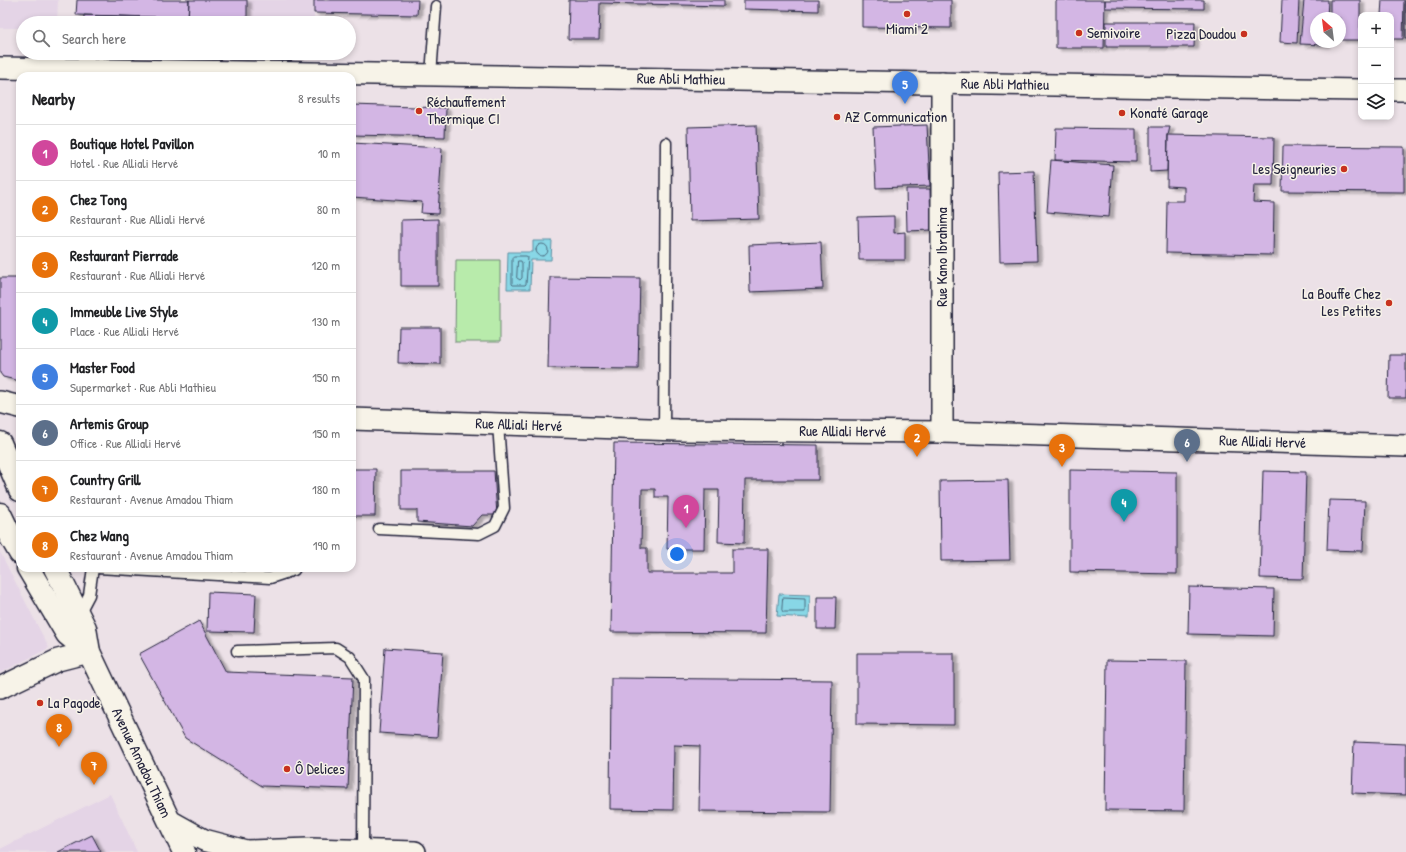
<!DOCTYPE html>
<meta charset="utf-8">
<style>
body{margin:0;font-family:"Patrick Hand",sans-serif;background:#f6f6f6;color:#202124}
.controls{position:absolute;right:12px;top:12px;display:grid;overflow:hidden;border-radius:8px;box-shadow:0 2px 6px #0003}
.controls button{width:36px;height:36px;display:grid;place-items:center;padding:0;border:0;border-bottom:1px solid #e0e0e0;background:#fff;color:#202124;font:20px sans-serif}
.compass{position:absolute;left:1310px;top:12px;width:36px;height:36px;border-radius:50%;background:#fff;box-shadow:0 2px 6px #0003;rotate:332deg}
.you{position:absolute;left:677px;top:554px;width:14px;height:14px;margin:-10px;border:3px solid #fff;border-radius:50%;background:#1a73e8;box-shadow:0 0 0 6px #1a73e833}
.badge{display:grid;place-items:center;width:26px;height:26px;border-radius:50%;background:#111827;color:#fff;font-size:13px;font-weight:700}
.pin{position:absolute;translate:-50% -33px;filter:drop-shadow(0 1px 2px #0008)}
.pin::after{content:'';position:absolute;top:21px;width:14px;height:12px;background:inherit;clip-path:polygon(0 0,100% 0,50% 100%)}
.list{margin:0;padding:0;list-style:none}
h2{display:flex;justify-content:space-between;align-items:center;height:52px;margin:0;padding:0 16px;font-size:17px}
h2 small{font-size:13px;font-weight:400;color:#757577}
.list li{display:grid;grid-template-columns:26px 1fr auto;gap:12px;align-items:center;box-sizing:border-box;height:56px;padding:0 16px;border-top:1px solid #e0e0e0}
.list b{display:block;font-size:15px;white-space:nowrap}
.list p{margin:0;font-size:13px;white-space:nowrap;color:#757577}
.list em{font-size:13px;font-style:normal;color:#757577}
.icon{flex:none;width:22px;height:22px;fill:none;stroke:currentColor;stroke-width:2;stroke-linecap:round;stroke-linejoin:round}
.map{position:relative;flex:none;width:1406px;height:852px;overflow:hidden}
.search{position:absolute;background:#fff;box-shadow:0 2px 6px #0003;left:16px;top:16px;width:340px;height:44px;display:flex;align-items:center;gap:10px;box-sizing:border-box;padding:0 14px;border-radius:22px;color:#757577;font-size:15px}
.panel{position:absolute;background:#fff;box-shadow:0 2px 6px #0003;left:16px;top:72px;width:340px;height:500px;border-radius:12px}
.map>svg:first-child{display:block}
.built{fill:#e4d4e6}
.green{fill:#b8ebab;stroke:#6d8673}
.water{fill:#88d7e6;stroke:#5f8fa2}
.lines{fill:none;stroke-linecap:round;stroke-linejoin:round}
.shore{stroke:#4b6a7f;stroke-width:1}
.building{fill:#d3b6e4;stroke:#22223b;filter:url(#shadow)}
.lane-casing{stroke:#22223b;stroke-width:13}
.street-casing{stroke:#22223b;stroke-width:24}
.secondary-casing{stroke:#22223b;stroke-width:25}
.highway-casing{stroke:#22223b;stroke-width:25}
.lane{stroke:#f7f3e8;stroke-width:10}
.street{stroke:#f7f3e8;stroke-width:21}
.secondary{stroke:#f7f3e8;stroke-width:22}
.highway{stroke:#f7f3e8;stroke-width:22}
.poi-dot{fill:#c8321e;stroke:#f7f3e8;stroke-width:1.5}
.labels{text-anchor:middle;stroke-width:3;stroke-linejoin:round;paint-order:stroke}
.poi-label{font-size:15px;fill:#22223b;stroke:#f7f3e8;text-anchor:start}
.street-label{font-size:15px;fill:#22223b;stroke:#f7f3e8}
</style>
<div class="map">
<svg width="1406" height="852" viewBox="0 0 1406 852">
<defs>
<filter id="shadow"><feDropShadow dx="4.5" dy="2.5" stdDeviation="1" flood-color="#0004"/></filter>
</defs>
<rect width="100%" height="100%" fill="#ece1e7"/>
<filter id="ink" filterUnits="userSpaceOnUse"><feTurbulence type="fractalNoise" baseFrequency=".025" numOctaves="2"/><feDisplacementMap in="SourceGraphic" scale="8" xChannelSelector="R" yChannelSelector="G"/><feConvolveMatrix kernelMatrix="1 2 1 2 8 2 1 2 1" color-interpolation-filters="sRGB"/></filter>
<g filter="url(#ink)">
<path class="built" d="M0 0H58L57 23H23V28H0Z
M189 0H314V23H188Z
M0 552 49 648 0 673Z
M110 794 137 852H0V849Z"/>
<path class="green" d="M456 260H500V342H455Z"/>
<path class="water" d="M533 241H552L551 260H531L530 289H507L508 252H533Z
M779 594 810 595 809 618 777 616Z"/>
<g class="lines">
<path class="shore" d="M536 250a6 6 0 1 1 12 0a6 6 0 1 1-12 0Z
M514 256H526L528 257 526 284 525 285H513L512 284V258Z
M518 261H521L522 263V278L520 280 517 278Z
M783 598 805 599V612H783L782 610Z"/>
</g>
<path class="building" d="M77 0H189L188 18 76 15Z
M189 0H247V23H188Z
M314 0H418L417 15 314 13Z
M569 0H724V6L600 3 599 39H568Z
M744 0H818V11L744 9Z
M862 0H951V28L862 27Z
M1056 0H1105L1104 48H1056Z
M1105 0H1204V9L1105 8Z
M1282 0H1299L1297 43 1280 42Z
M1304 0H1328L1327 18H1316V42H1325V45L1300 44Z
M1330 0H1360V40H1340V18H1330Z
M1382 0H1404L1403 39H1391V15H1381Z
M1405 0H1406V38H1405Z
M84 15 188 18V23H84Z
M1106 22H1195L1194 47H1106Z
M352 105 446 108 445 137 352 135Z
M756 125 759 219 690 221 688 127Z
M927 125 930 186 876 188 873 127Z
M1150 127H1170L1168 135 1167 171 1150 172Z
M1056 128 1136 129V162L1055 160Z
M1168 135 1274 137 1273 185H1254L1253 202 1274 203 1273 255 1166 253 1167 201H1184V187L1167 186Z
M352 143 442 148 438 214 421 213 422 202 352 197Z
M1283 146 1404 147V192L1282 191Z
M1051 160 1113 165 1109 217 1047 212Z
M1034 171 1037 261 1000 262 998 172Z
M906 189H930L931 230 907 231Z
M894 216V233L905 232V260H859L858 217Z
M438 219V286H401V220Z
M821 242 823 289 750 292 749 245Z
M550 277 640 278 638 369 548 368Z
M0 278H20V381L3 377 0 373Z
M399 327H440V364L398 363Z
M1389 355H1406V398H1388Z
M614 443 818 445V480H745L744 543 718 542 719 490H705L704 549H667L668 497H655V489H642L641 548H647V573H732V549H768L766 633 611 632Z
M352 469H376L375 516H352Z
M1070 470 1177 472V574L1070 572Z
M401 471H494L497 515H482L472 526 417 522V510H401Z
M1263 471 1306 472 1303 579 1260 578Z
M1008 480 1010 560 941 561 940 481Z
M1329 500 1365 501 1363 551 1327 550Z
M1189 587 1274 589 1273 636 1188 634Z
M208 592 256 594 254 632 207 631Z
M817 597H836L835 629H817Z
M199 621 226 672 353 677 348 789 262 786 185 738 139 654Z
M385 648 443 652 437 737 379 733Z
M857 653H954V725L857 724Z
M1107 660 1186 661 1184 811 1105 810Z
M611 678 832 680 830 812 699 811 700 746 674 745 673 810 610 809Z
M1354 742 1406 744V795L1352 793Z
M92 835 101 852H58Z"/>
<g class="lines">
<defs>
<path id="lane" d="M431 75 436 6
M664 429 666 143
M379 529 479 534 495 526 504 508 498 424
M98 568 270 578 294 570 295 568
M79 614 89 595 93 568
M237 651 336 648 350 657 364 679 363 851"/>
<g id="street">
<path id="s1" d="M0 68 1361 90"/>
<path d="M1391 90H1406"/>
<path d="M0 402 20 407"/>
<path id="s2" d="M352 419 678 430 942 432 1406 446"/>
<path d="M942 432V83"/>
<path d="M0 688 58 660 89 652"/>
<path d="M170 821 204 840 246 851 309 849 415 852"/>
</g>
<g id="secondary">
<path d="M0 443 20 490"/>
<path d="M2 522 20 553"/>
<path d="M28 568 67 634 89 652"/>
<path id="s3" d="M55 568 85 628 89 652 184 852"/>
</g>
<path id="highway" d="M0 514 12 539"/>
</defs>
<use href="#lane" class="lane-casing"/>
<use href="#street" class="street-casing"/>
<use href="#secondary" class="secondary-casing"/>
<use href="#highway" class="highway-casing"/>
<use href="#lane" class="lane"/>
<use href="#street" class="street"/>
<use href="#secondary" class="secondary"/>
<use href="#highway" class="highway"/>
</g>
</g>
<g class="poi-dot">
<circle cx="907" cy="14" r="4"/>
<circle cx="1079" cy="33" r="4"/>
<circle cx="1244" cy="34" r="4"/>
<circle cx="419" cy="111" r="4"/>
<circle cx="1122" cy="113" r="4"/>
<circle cx="837" cy="117" r="4"/>
<circle cx="1344" cy="169" r="4"/>
<circle cx="1389" cy="303" r="4"/>
<circle cx="40" cy="703" r="4"/>
<circle cx="287" cy="769" r="4"/>
</g>
<g class="labels">
<g class="poi-label">
<text x="907" y="34" text-anchor="middle">Miami 2</text>
<text x="1087" y="38">Semivoire</text>
<text x="1236" y="39" text-anchor="end">Pizza Doudou</text>
<text x="427" y="107">Réchauffement<tspan x="427" dy="17">Thermique CI</tspan></text>
<text x="1130" y="118">Konaté Garage</text>
<text x="845" y="122">AZ Communication</text>
<text x="1336" y="174" text-anchor="end">Les Seigneuries</text>
<text x="1381" y="299" text-anchor="end">La Bouffe Chez<tspan x="1381" dy="17">Les Petites</tspan></text>
<text x="48" y="708">La Pagode</text>
<text x="295" y="774">Ô Delices</text>
</g>
<g class="street-label">
<text dy="5" stroke="none"><textPath href="#s1" startOffset="681">Rue Abli Mathieu</textPath></text>
<text dy="5" stroke="none"><textPath href="#s1" startOffset="1005">Rue Abli Mathieu</textPath></text>
<text transform="translate(942 257) rotate(-90)" y="5">Rue Kano Ibrahima</text>
<text dy="5" stroke="none"><textPath href="#s2" startOffset="167">Rue Alliali Hervé</textPath></text>
<text dy="5" stroke="none"><textPath href="#s2" startOffset="491">Rue Alliali Hervé</textPath></text>
<text dy="5" stroke="none"><textPath href="#s2" startOffset="911">Rue Alliali Hervé</textPath></text>
<text dy="5" stroke="none"><textPath href="#s3" startOffset="214">Avenue Amadou Thiam</textPath></text>
</g>
</g>
</svg>
<div class="controls">
<button>+</button>
<button>−</button>
<button><svg class="icon" aria-label="layers" viewBox="0 0 24 24"><path d="M12 4l9 5-9 5-9-5zM3 14l9 5 9-5"/></svg></button>
</div>
<svg class="compass" viewBox="-18 -18 36 36"><path d="M0-13l5 13h-10z" fill="#e53935"/><path d="M0 13l5-13h-10z" fill="#757577"/></svg>
<div class="you"></div>
<div class="pin badge" style="left:686px;top:528px;background:#d1479c">1</div>
<div class="pin badge" style="left:917px;top:457px;background:#e8710a">2</div>
<div class="pin badge" style="left:1062px;top:467px;background:#e8710a">3</div>
<div class="pin badge" style="left:1124px;top:522px;background:#0f9aa8">4</div>
<div class="pin badge" style="left:905px;top:104px;background:#3f7fe0">5</div>
<div class="pin badge" style="left:1187px;top:462px;background:#5c6f8a">6</div>
<div class="pin badge" style="left:94px;top:785px;background:#e8710a">7</div>
<div class="pin badge" style="left:59px;top:747px;background:#e8710a">8</div>
<div class="search"><svg class="icon" aria-label="search" viewBox="0 0 24 24"><circle cx="10" cy="10" r="6"/><path d="M15 15l6 6"/></svg>Search here</div>
<section class="panel">
<h2>Nearby<small>8 results</small></h2>
<ul class="list">
<li><span class="badge" style="background:#d1479c">1</span><div><b>Boutique Hotel Pavillon</b><p>Hotel · Rue Alliali Hervé</p></div><em>10 m</em></li>
<li><span class="badge" style="background:#e8710a">2</span><div><b>Chez Tong</b><p>Restaurant · Rue Alliali Hervé</p></div><em>80 m</em></li>
<li><span class="badge" style="background:#e8710a">3</span><div><b>Restaurant Pierrade</b><p>Restaurant · Rue Alliali Hervé</p></div><em>120 m</em></li>
<li><span class="badge" style="background:#0f9aa8">4</span><div><b>Immeuble Live Style</b><p>Place · Rue Alliali Hervé</p></div><em>130 m</em></li>
<li><span class="badge" style="background:#3f7fe0">5</span><div><b>Master Food</b><p>Supermarket · Rue Abli Mathieu</p></div><em>150 m</em></li>
<li><span class="badge" style="background:#5c6f8a">6</span><div><b>Artemis Group</b><p>Office · Rue Alliali Hervé</p></div><em>150 m</em></li>
<li><span class="badge" style="background:#e8710a">7</span><div><b>Country Grill</b><p>Restaurant · Avenue Amadou Thiam</p></div><em>180 m</em></li>
<li><span class="badge" style="background:#e8710a">8</span><div><b>Chez Wang</b><p>Restaurant · Avenue Amadou Thiam</p></div><em>190 m</em></li>
</ul>
</section>
</div>
